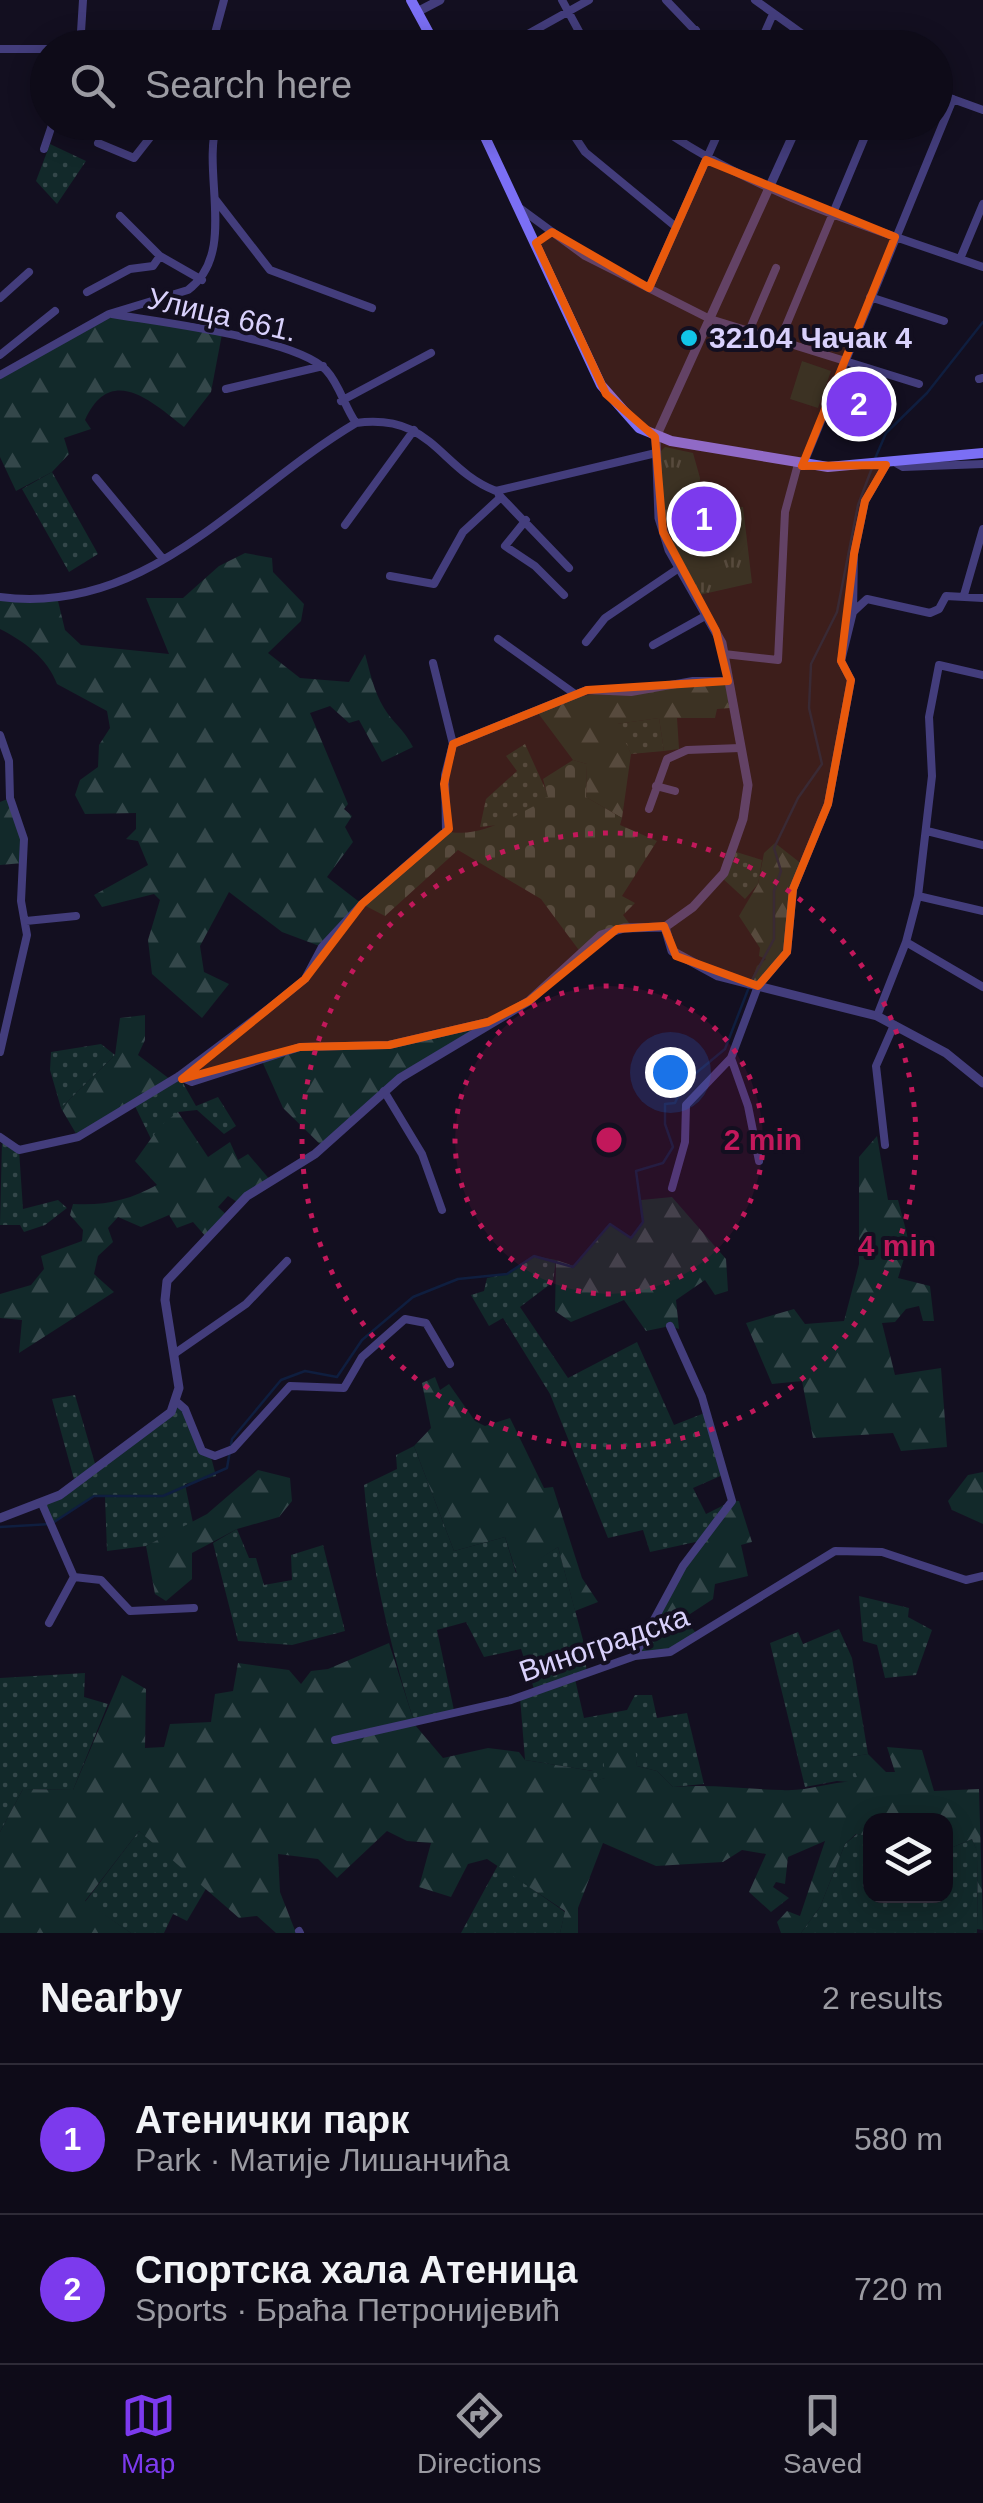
<!DOCTYPE html>
<meta charset="utf-8">
<style>
body{margin:0;font-family:Helvetica,sans-serif;background:#171421;color:#f1f3f6}
.controls{position:absolute;right:30px;bottom:30px;display:grid;overflow:hidden;border-radius:20px;box-shadow:0 5px 25px #0003}
.controls button{width:90px;height:90px;display:grid;place-items:center;padding:0;border:0;border-bottom:2px solid #2e2b37;background:#0e0b18;color:#f1f3f6;font:50px sans-serif}
.you{position:absolute;left:670px;top:1072px;width:35px;height:35px;margin:-25px;border:8px solid #fff;border-radius:50%;background:#1a73e8;box-shadow:0 0 0 15px #1a73e833}
.badge{display:grid;place-items:center;width:65px;height:65px;border-radius:50%;background:#7c3aed;color:#fff;font-size:32px;font-weight:700}
.pin{position:absolute;translate:-50% -50%;border:5px solid #fff;box-shadow:0 2px 10px #0006}
.list{margin:0;padding:0;list-style:none}
h2{display:flex;justify-content:space-between;align-items:center;height:130px;margin:0;padding:0 40px;font-size:42px}
h2 small{font-size:32px;font-weight:400;color:#9b9ba2}
.list li{display:grid;grid-template-columns:65px 1fr auto;gap:30px;align-items:center;box-sizing:border-box;height:150px;padding:0 40px;border-top:2px solid #2e2b37}
.list b{display:block;font-size:38px;white-space:nowrap}
.list p{margin:0;font-size:32px;white-space:nowrap;color:#9b9ba2}
.list em{font-size:32px;font-style:normal;color:#9b9ba2}
.icon{flex:none;width:55px;height:55px;fill:none;stroke:currentColor;stroke-width:2;stroke-linecap:round;stroke-linejoin:round}
.map{position:relative;flex:none;width:983px;height:1933px;overflow:hidden}
.search{position:absolute;background:#0e0b18;box-shadow:0 5px 25px #0003;left:30px;right:30px;top:30px;height:110px;display:flex;align-items:center;gap:25px;box-sizing:border-box;padding:0 35px;border-radius:55px;color:#9b9ba2;font-size:38px}
.sheet{height:430px;background:#0e0b18}
nav{display:flex;justify-content:space-around;align-items:center;box-sizing:border-box;height:140px;border-top:2px solid #2e2b37;background:#0e0b18;font-size:28px;color:#9b9ba2}
nav a{display:grid;justify-items:center;gap:5px}
nav .on{color:#7c3aed}
.map>svg:first-child{display:block}
.grass{fill:url(#grass-dots)}
.forest{fill:url(#forest-firs)}
.cemetery{fill:url(#cemetery-stones)}
.park{fill:url(#park-tufts)}
.pitch{fill:#12292a}
.lines{fill:none;stroke-linecap:round;stroke-linejoin:round}
.stream{stroke:#0f1e3f;stroke-width:2.5}
.minor{stroke:#433d7c;stroke-width:8}
.tertiary{stroke:#433d7c;stroke-width:9}
.secondary{stroke:#7b6ff5;stroke-width:10}
.marked{fill:#e8590c;fill-opacity:0.2;stroke:#e8590c;stroke-width:8;stroke-linejoin:round}
.ring{fill:none;stroke:#c2185b;stroke-width:5;stroke-dasharray:5 10}
.poi-dot{fill:#11c5e8;stroke:#130f20;stroke-width:4}
.labels{text-anchor:middle;stroke-width:8;stroke-linejoin:round;paint-order:stroke}
.street-label{font-size:30px;fill:#d9d1fc;stroke:#130f20}
.poi-label{font-size:30px;font-weight:bold;fill:#d9d1fc;stroke:#130f20;text-anchor:start}
.centre{fill:#c2185b;stroke:#130f20;stroke-width:5}
.ring-label{font-size:30px;text-anchor:middle;font-weight:bold;fill:#c2185b;stroke:#130f20;stroke-width:8;stroke-linejoin:round;paint-order:stroke}
</style>
<div class="map">
<svg width="983" height="1933" viewBox="0 0 983 1933">
<defs>
<pattern id="grass-dots" width="8" height="8" patternUnits="userSpaceOnUse" patternTransform="scale(2.5)"><rect width="8" height="8" fill="#12292a"/><path d="M2 2h.1M6 6h.1" fill="none" stroke="#34474a" stroke-width="1.8" stroke-linecap="round"/></pattern>
<pattern id="forest-firs" width="22" height="20" patternUnits="userSpaceOnUse" patternTransform="scale(2.5)"><rect width="22" height="20" fill="#12292a"/><path d="M5 1l3.5 6h-7zM16 11l3.5 6h-7z" fill="#34474a"/></pattern>
<pattern id="cemetery-stones" width="16" height="16" patternUnits="userSpaceOnUse" patternTransform="scale(2.5)"><rect width="16" height="16" fill="#12292a"/><path d="M2 7V4a2 2 0 0 1 4 0v3zM10 15v-3a2 2 0 0 1 4 0v3z" fill="#34474a"/></pattern>
<pattern id="park-tufts" width="24" height="20" patternUnits="userSpaceOnUse" patternTransform="scale(2.5)"><rect width="24" height="20" fill="#12292a"/><path d="M3 7l-1-3M5 7V3M7 7l1-3M15 17l-1-3M17 17v-4M19 17l1-3" fill="none" stroke="#34474a"/></pattern>
</defs>
<rect width="100%" height="100%" fill="#130f20"/>
<path class="grass" d="M50 144 86 161 57 204 36 181Z
M52 472 98 554 69 572 22 489Z
M659 718 664 751 631 754 616 724Z
M525 744 549 797 507 824 480 827 486 799 517 771 506 756Z
M733 851 762 860 758 884 745 899 721 877Z
M101 1044 115 1055 61 1108 50 1070 51 1052Z
M179 1076 196 1106 218 1097 236 1126 224 1134 197 1110 178 1112 151 1139 132 1100Z
M2 1140 19 1150 23 1209 58 1200 67 1208 45 1225 24 1232 20 1225H0Z
M534 1256 556 1260 553 1282 520 1307 568 1378 637 1342 674 1425 707 1412 725 1474 693 1488 706 1514 732 1501 700 1541 650 1552 643 1530 608 1538 550 1394 503 1318 489 1326 471 1295 484 1291 487 1278 507 1274Z
M75 1395 96 1467 179 1403 202 1451 211 1457 216 1476 185 1484 193 1523 146 1546 107 1551 105 1496H94L51 1524 42 1504 75 1483 52 1399Z
M414 1446 454 1551 505 1537 516 1573 558 1547 583 1640 587 1674 575 1679 584 1718 627 1710 635 1695H652L657 1718 687 1713 704 1784 673 1787 657 1771 637 1766 634 1746 605 1778 593 1782V1771L525 1760 520 1697 535 1692 521 1649 484 1657 466 1622 437 1630 455 1715 415 1725C390 1646 371 1568 364 1485L397 1469 396 1455Z
M237 1529 249 1558H256L264 1585 292 1580 291 1555 323 1545 345 1631 292 1645 238 1641 213 1543Z
M859 1596 909 1608 908 1617 932 1630 916 1675 885 1678 877 1645 863 1641Z
M839 1629 852 1658 868 1754 850 1757 860 1783 837 1781 805 1787 770 1643 798 1632 803 1644Z
M85 1673 84 1697 108 1704 73 1790 23 1789 0 1832V1678Z
M139 1831 207 1887 187 1921 173 1914 164 1933H131L85 1902Z
M857 1834 870 1836V1896H946V1850L972 1839 978 1853 977 1933H801L820 1907 845 1844Z
M498 1865 565 1912 560 1933H461Z"/>
<path class="forest" d="M109 314 222 334 211 392 184 427C152 402 111 363 85 420L91 429 64 438 69 454 52 472 16 491 0 457V375Z
M245 553 272 558 273 572 304 604 301 621 268 653 300 678 349 682 365 654C370 672 374 692 384 708 393 723 403 728 413 747L382 762 359 720 349 723 330 706 310 713 348 804 344 809 352 816 345 827 353 842 327 877 362 904 322 947 282 932 229 892 200 946 204 972 229 984 202 1018 152 974 148 940 160 900 154 894 102 907 94 895 148 865 138 841 126 839 136 829V813L85 814 75 795 80 780 98 767 99 745 110 728 107 711 57 684C48 659 24 641 0 629V597L58 601 65 630 81 645 169 654 146 598H183L219 566Z
M693 681H728L730 708 717 709 715 718H677L679 749 664 751 659 718 617 724 631 754 622 818 586 797 587 764 573 760 535 709C586 690 640 690 693 681Z
M10 798 18 819 23 863 0 865V802Z
M775 843 803 865 793 889 787 952 758 986 750 984 757 966 766 959 759 956 760 948 739 916 758 884 764 853Z
M145 1015V1040L138 1055 171 1080 78 1137 61 1108 115 1055 120 1018Z
M488 1022 384 1091 323 1147 283 1108 261 1059 285 1051 389 1045Z
M178 1112 208 1157 230 1142 238 1160 248 1154 271 1181 240 1204 228 1196 218 1207 229 1217 207 1238 193 1222 177 1228 169 1215 141 1227 118 1217 108 1228 113 1242 98 1256 94 1274 114 1292 19 1353 22 1320 0 1318V1294L31 1285 44 1269 41 1256 82 1241 83 1230 70 1215 73 1204C105 1206 129 1200 157 1185L135 1161 160 1126Z
M877 1136 888 1200H898L909 1242 898 1278 930 1286 934 1321H923L919 1306 906 1309 895 1322 882 1323 895 1375 941 1368 947 1447 901 1451 893 1433 813 1438 802 1381 772 1384 746 1323 794 1309 805 1324 844 1321 859 1264V1157Z
M672 1197 726 1259 728 1291 715 1295 705 1280 676 1300 679 1329 670 1326 646 1331 624 1300 571 1322 555 1311 556 1260 574 1266 610 1224 631 1238 643 1222 641 1200Z
M435 1377 440 1390 449 1384 475 1421 485 1426 510 1418 544 1488 553 1487 582 1578 598 1602 575 1611 558 1547 517 1574 505 1537 454 1551 414 1446 431 1428 422 1383Z
M258 1470 290 1478 292 1501 279 1517 237 1529 192 1553V1579L166 1601 155 1594 146 1546 207 1514Z
M983 1472V1524L952 1510 948 1501 968 1475Z
M732 1501H739L752 1542 741 1545 748 1576 715 1584 713 1599 684 1618 699 1637 670 1652 635 1656 672 1585Z
M389 1643 415 1725 443 1758 488 1748 519 1752 525 1760 593 1771 594 1781 605 1778 603 1753 635 1745 637 1766 657 1771 673 1787C711 1784 744 1789 782 1790 808 1792 833 1780 859 1782L849 1757 868 1754 886 1772H895L887 1747 922 1750 934 1791 979 1789 983 1930 977 1929 978 1854 972 1839 946 1850V1820H870V1836L856 1834 845 1844 820 1907 801 1933H781L777 1922 787 1911 800 1916 825 1841 788 1857 785 1884 776 1882 773 1887 789 1898 771 1912 749 1892 766 1854 742 1850 723 1862 656 1866 603 1843 578 1908V1933H560L565 1911 487 1859 468 1864 451 1897 419 1887 431 1843 407 1841 387 1831 337 1878 318 1859 278 1854 280 1892 296 1933H276L257 1916 239 1918 139 1831 85 1901 131 1933H0V1832L23 1789 73 1790 122 1675 146 1689 145 1748 164 1747 170 1724 211 1722 215 1694 233 1691 238 1663 289 1670 301 1684 311 1671 328 1669Z"/>
<path class="cemetery" d="M573 760 587 764 586 797 622 818 620 825 657 841 622 896 635 903 623 915 632 927 617 929 581 953 541 899 458 850 385 916 362 904 446 831C477 839 509 819 534 806L533 801 548 797 543 779Z"/>
<path class="park" d="M665 447 693 453 700 478 698 509 743 507 752 583 699 595C669 541 658 513 661 451Z"/>
<path class="pitch" d="M802 361 831 371 818 408 790 399Z"/>
<g class="lines">
<path class="stream" d="M874 461 886 433 927 393 983 322
M752 980 774 939V891L781 871 774 848 798 798 822 764 809 708 811 664 837 612 858 505 872 468
M0 1527 51 1524 94 1496H163L227 1468 232 1439 281 1380 305 1371 337 1377 362 1340 413 1297 458 1279 507 1274 534 1256 573 1267 610 1224 631 1238 643 1222 636 1171 663 1163 673 1147 665 1124V1104L675 1103 684 1083 725 1049 749 987"/>
<path class="minor" d="M562 0 588 48
M666 0 708 44
M755 0 822 48
M80 48 83 0
M211 48 224 0
M524 48 519 39 589 0
M678 48 696 30
M758 48 773 14
M0 49H48
M936 93 983 110
M187 122 213 137
M565 122 585 152 676 227
M652 122C752 193 868 227 983 267
M98 143 134 158 152 135 155 122
M44 149 53 122
M215 199 270 270 372 308
M521 209 585 256 710 319 919 384
M120 216 160 256 202 280
M960 259 983 204
M649 288 723 122
M87 292 130 269 153 266 160 256
M870 297 944 321
M0 298 29 272
M112 314C158 322 296 338 326 370 340 385 344 406 356 423
M749 331 776 268
M780 340 864 139
M0 355 55 311
M0 375 109 314 188 290C238 253 201 174 217 122
M979 379 983 378
M226 389 323 366
M341 401 431 353
M896 463 903 467 983 464
M803 465 953 99
M96 478 163 559
M499 495 569 568
M526 520 505 546 535 566 564 595
M345 525 414 430
M390 576 434 584 463 532 501 497
M964 595 983 529
M0 597C149 616 238 493 356 423 433 413 439 469 496 491L656 453
M853 612 867 599 930 613 939 609 946 596 983 598
M498 639 575 694
M586 642 605 618 679 568
M653 645 707 615
M724 654 778 660 785 512 798 464
M0 735 9 761 10 798 24 839 21 901 27 935 0 1052
M453 744 587 690 631 692 693 681H728
M656 786 675 791
M649 809 667 759 687 750 740 748
M927 831 983 845
M918 896 983 911
M26 921 76 916
M906 942 983 987
M877 1016 906 942 918 896 932 776 929 717 939 665 983 675
M731 1058 748 1106 759 1161
M179 1076 192 1082 300 1047 389 1045 488 1022
M384 1091 422 1154 442 1210
M0 1137 19 1150 78 1137 179 1076 268 1009 305 979 322 947 362 904 446 831 445 775 453 744 433 663
M885 1145 876 1066 894 1025
M672 1188 685 1142 686 1105 731 1058 758 986 787 952 793 889 828 804 851 680 841 661 853 612 854 554 865 501 886 465
M174 1354 246 1304 287 1261
M177 1402 185 1409 202 1451 215 1456 233 1449 290 1386 344 1388 362 1357 405 1319 426 1323 450 1364
M42 1504 74 1577 49 1623
M74 1577 101 1580 130 1611 194 1608
M635 1655 683 1566 732 1501 702 1397 670 1326
M335 1740 511 1700 635 1656 670 1652 835 1551 882 1552 966 1580 983 1576
M299 1931 300 1933"/>
<path class="tertiary" d="M417 12 440 0
M665 927 693 907 724 873 743 819 748 785 722 643 669 550 659 518 656 437 799 122
M665 927 672 951 718 976 877 1016 946 1053 983 1083
M0 1518 60 1495 171 1412 179 1388 165 1300 167 1281 247 1196 315 1154 400 1078 529 1001 601 935 624 928 665 927"/>
<path class="secondary" d="M411 0 437 48
M478 122 601 385 639 428 671 441 828 467 983 453"/>
</g>
<path class="marked" d="M706 160 895 237 802 466 886 465 865 501 854 554 841 661 851 680 828 804 793 889 787 952 758 986 676 956 664 926 617 929 529 1001 488 1022 389 1045 300 1047 182 1079 305 979 362 904 449 829 444 784 453 744 587 690 728 681 716 631 663 532 655 437 606 394 536 243 552 232 649 288Z"/>
<circle cx="609" cy="1140" r="154" fill="#c2185b" fill-opacity=".12"/>
<g class="ring">
<circle cx="609" cy="1140" r="154"/>
<circle cx="609" cy="1140" r="307"/>
</g>
<circle class="poi-dot" cx="689" cy="338" r="10"/>
<g class="labels">
<g class="street-label">
<text transform="translate(222 315) rotate(13)" y="10">Улица 661.</text>
<text transform="translate(604 1644) rotate(-19)" y="10">Виноградска</text>
</g>
<g class="poi-label">
<text x="709" y="348">32104 Чачак 4</text>
</g>
</g>
<circle cx="609" cy="1140" r="15" class="centre"/>
<g class="ring-label">
<text x="763" y="1150">2 min</text>
<text x="897" y="1256">4 min</text>
</g>
</svg>
<div class="controls">
<button><svg class="icon" aria-label="layers" viewBox="0 0 24 24"><path d="M12 4l9 5-9 5-9-5zM3 14l9 5 9-5"/></svg></button>
</div>
<div class="you"></div>
<div class="pin badge" style="left:704px;top:519px">1</div>
<div class="pin badge" style="left:859px;top:404px">2</div>
<div class="search"><svg class="icon" aria-label="search" viewBox="0 0 24 24"><circle cx="10" cy="10" r="6"/><path d="M15 15l6 6"/></svg>Search here</div>
</div>
<section class="sheet">
<h2>Nearby<small>2 results</small></h2>
<ul class="list">
<li><span class="badge">1</span><div><b>Атенички парк</b><p>Park · Матије Лишанчића</p></div><em>580 m</em></li>
<li><span class="badge">2</span><div><b>Спортска хала Атеница</b><p>Sports · Браћа Петронијевић</p></div><em>720 m</em></li>
</ul>
</section>
<nav>
<a class="on"><svg class="icon" aria-label="map" viewBox="0 0 24 24"><path d="M3 6l6-2 6 2 6-2v14l-6 2-6-2-6 2zM9 4v14M15 6v14"/></svg>Map</a>
<a><svg class="icon" aria-label="directions" viewBox="0 0 24 24"><path d="M12 3l9 9-9 9-9-9zM9 14v-3h6M13 9l2 2-2 2"/></svg>Directions</a>
<a><svg class="icon" aria-label="saved" viewBox="0 0 24 24"><path d="M7 4h10v16l-5-4-5 4z"/></svg>Saved</a>
</nav>
